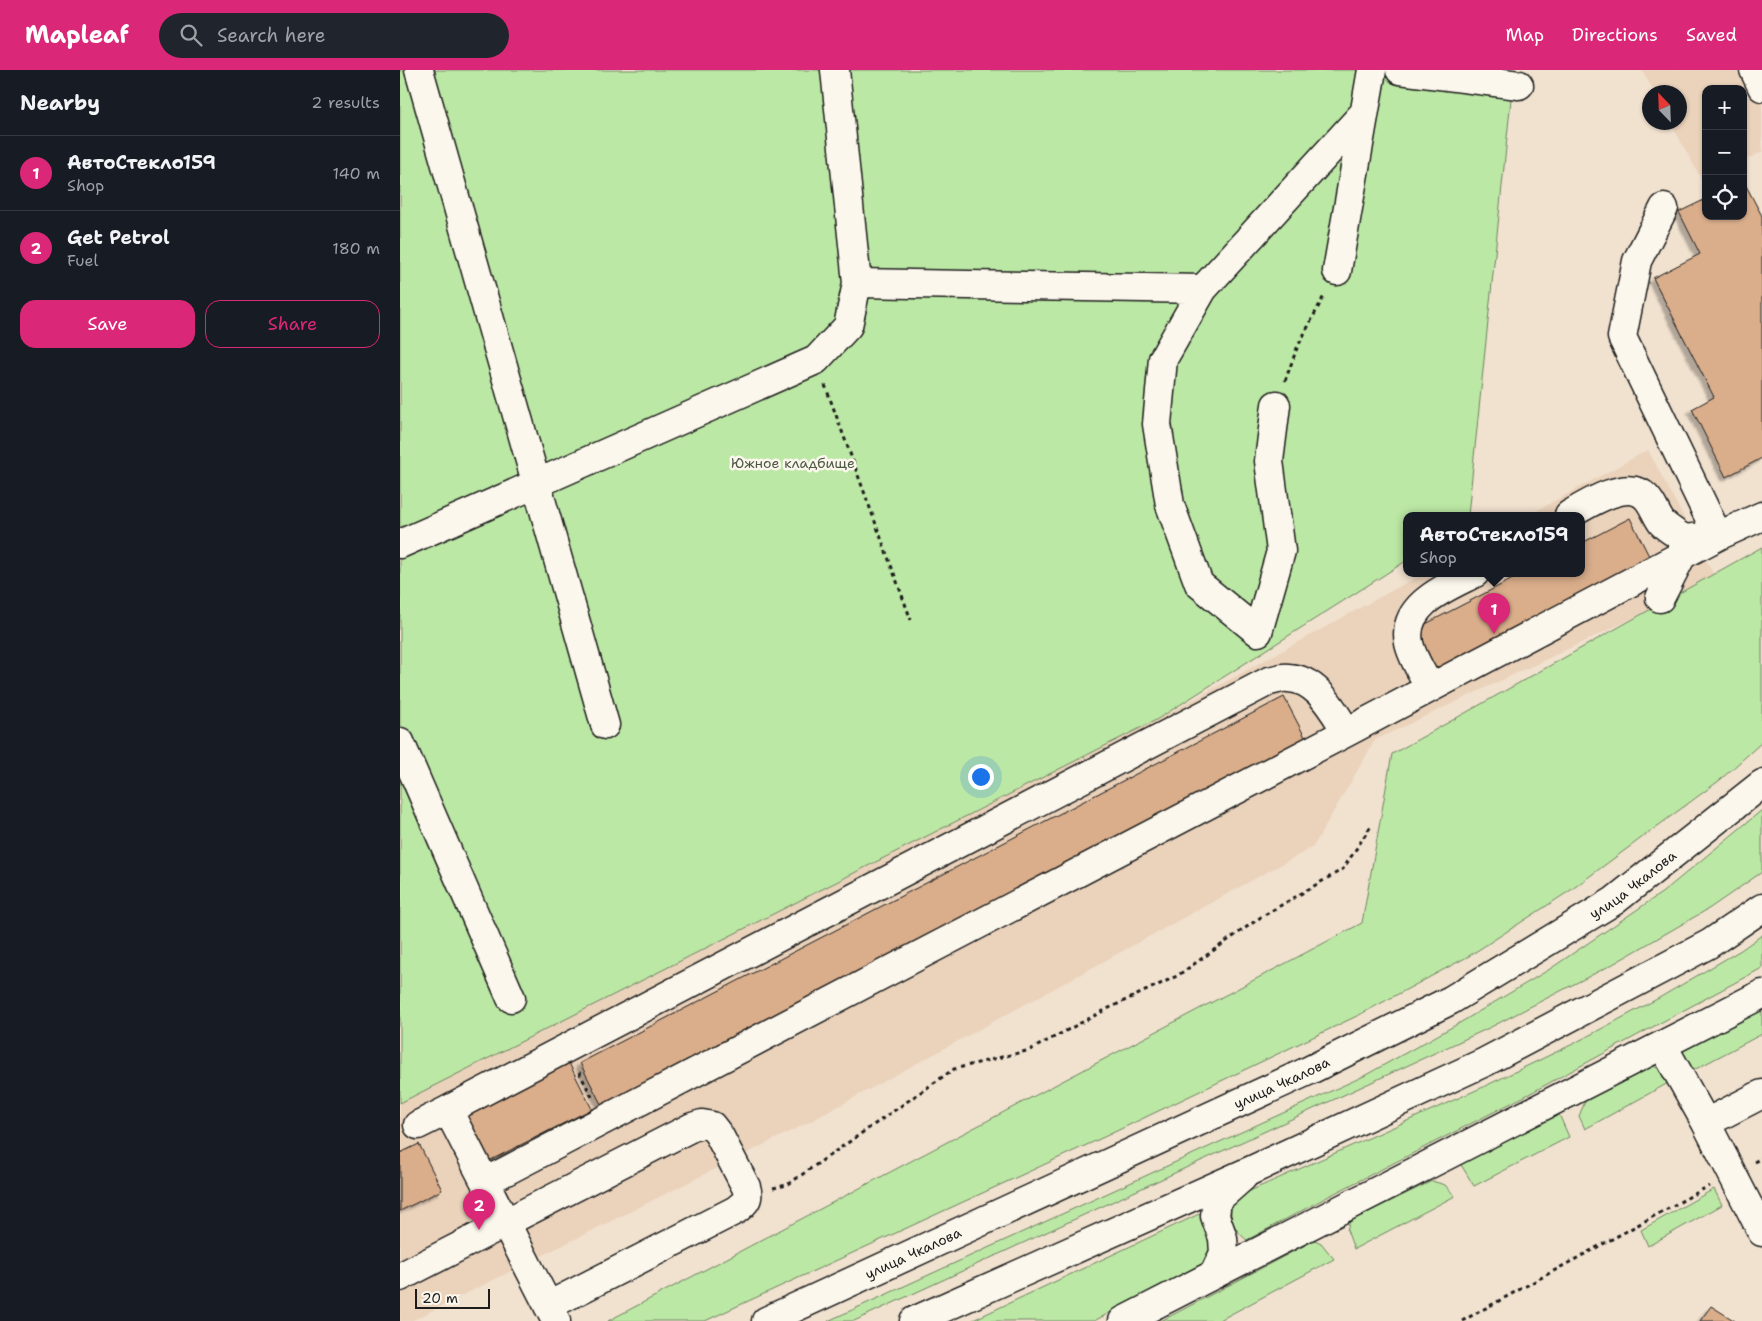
<!DOCTYPE html>
<meta charset="utf-8">
<style>
body{margin:0;font-family:"Shantell Sans",sans-serif;background:#20242c;color:#f1f3f6}
.controls{position:absolute;right:15px;top:15px;display:grid;overflow:hidden;border-radius:10px;box-shadow:0 1px 4px #0004}
.controls button{width:45px;height:45px;display:grid;place-items:center;padding:0;border:0;border-bottom:1px solid #363941;background:#171b24;color:#f1f3f6;font:25px sans-serif}
.compass{position:absolute;left:1242px;top:15px;width:45px;height:45px;border-radius:50%;background:#171b24;box-shadow:0 1px 4px #0004;rotate:337deg}
.scale{position:absolute;left:15px;bottom:12px;width:75px;box-sizing:border-box;padding-left:5px;border:2px solid #1c1c1c;border-top:0;font-size:14px;line-height:18px;white-space:nowrap;color:#1c1c1c;-webkit-text-stroke:4px #fbf7ec;paint-order:stroke}
.you{position:absolute;left:580px;top:706px;width:18px;height:18px;margin:-12px;border:4px solid #fff;border-radius:50%;background:#1a73e8;box-shadow:0 0 0 8px #1a73e833}
.badge{display:grid;place-items:center;width:32px;height:32px;border-radius:50%;background:#db2777;color:#fff;font-size:16px;font-weight:700}
.pin{position:absolute;translate:-50% -41px;filter:drop-shadow(0 1px 2px #0008)}
.pin::after{content:'';position:absolute;top:26px;width:18px;height:15px;background:inherit;clip-path:polygon(0 0,100% 0,50% 100%)}
.popup{position:absolute;left:1003px;top:442px;width:182px;height:65px;box-sizing:border-box;display:grid;place-content:center;border-radius:10px;background:#171b24;filter:drop-shadow(0 1px 4px #0005);font-size:16px;white-space:nowrap;color:#9ea1a6}
.popup b{font-size:19px;color:#f1f3f6}
.popup::after{content:'';position:absolute;left:50%;top:100%;margin-left:-10px;border:10px solid transparent;border-top-color:#171b24}
.list{margin:0;padding:0;list-style:none}
h2{display:flex;justify-content:space-between;align-items:center;height:65px;margin:0;padding:0 20px;font-size:21px}
h2 small{font-size:16px;font-weight:400;color:#9ea1a6}
.list li{display:grid;grid-template-columns:32px 1fr auto;gap:15px;align-items:center;box-sizing:border-box;height:75px;padding:0 20px;border-top:1px solid #363941}
.list b{display:block;font-size:19px;white-space:nowrap}
.list p{margin:0;font-size:16px;white-space:nowrap;color:#9ea1a6}
.list em{font-size:16px;font-style:normal;color:#9ea1a6}
.actions{display:flex;gap:10px;padding:15px 20px}
.actions a{flex:1;padding:11px 0;border:1px solid #db2777;border-radius:15px;text-align:center;font-size:18px;color:#db2777}
.actions .main{background:#db2777;color:#fff}
.icon{flex:none;width:28px;height:28px;fill:none;stroke:currentColor;stroke-width:2;stroke-linecap:round;stroke-linejoin:round}
.map{position:relative;flex:none;width:1362px;height:1251px;overflow:hidden}
header{display:flex;align-items:center;gap:30px;box-sizing:border-box;height:70px;padding:0 25px;background:#db2777;color:#fff}
header strong{font-size:24px}
nav{display:flex;gap:28px;margin-inline-start:auto;font-size:18px}
.search{width:350px;height:45px;background:#20242c;display:flex;align-items:center;gap:12px;box-sizing:border-box;padding:0 18px;border-radius:28px;color:#9ea1a6;font-size:19px}
main{display:flex}
aside{flex:1;background:#171b24}
.map>svg:first-child{display:block}
.built{fill:#ead2bb}
.green{fill:#bce8a5;stroke:#6c8260}
.building{fill:#daae8b;stroke:#1c1c1c;filter:url(#shadow)}
.lines{fill:none;stroke-linecap:round;stroke-linejoin:round}
.minor-casing{stroke:#1c1c1c;stroke-width:31}
.major-casing{stroke:#1c1c1c;stroke-width:31}
.path{stroke:#1c1c1c;stroke-width:3;stroke-dasharray:4 4;stroke-linecap:butt}
.minor{stroke:#fbf7ec;stroke-width:28}
.major{stroke:#fbf7ec;stroke-width:28}
.labels{text-anchor:middle;stroke-width:5;stroke-linejoin:round;paint-order:stroke}
.park-label{font-size:14px;fill:#4c5945;stroke:#fbf7ec}
.street-label{font-size:14px;fill:#1c1c1c;stroke:#fbf7ec}
</style>
<header>
<strong>Mapleaf</strong>
<div class="search"><svg class="icon" aria-label="search" viewBox="0 0 24 24"><circle cx="10" cy="10" r="6"/><path d="M15 15l6 6"/></svg>Search here</div>
<nav><a>Map</a><a>Directions</a><a>Saved</a></nav>
</header>
<main>
<aside>
<h2>Nearby<small>2 results</small></h2>
<ul class="list">
<li><span class="badge">1</span><div><b>АвтоСтекло159</b><p>Shop</p></div><em>140 m</em></li>
<li><span class="badge">2</span><div><b>Get Petrol</b><p>Fuel</p></div><em>180 m</em></li>
</ul>
<div class="actions"><a class="main">Save</a><a>Share</a></div>
</aside>
<div class="map">
<svg width="1362" height="1251" viewBox="0 0 1362 1251">
<defs>
<filter id="shadow"><feDropShadow dx="-4.5" dy="4.5" stdDeviation="1" flood-color="#0004"/></filter>
</defs>
<rect width="100%" height="100%" fill="#f1e1cf"/>
<filter id="ink" filterUnits="userSpaceOnUse"><feTurbulence type="fractalNoise" baseFrequency=".02" numOctaves="2"/><feDisplacementMap in="SourceGraphic" scale="10" xChannelSelector="R" yChannelSelector="G"/><feConvolveMatrix kernelMatrix="1 2 1 2 8 2 1 2 1" color-interpolation-filters="sRGB"/></filter>
<g filter="url(#ink)">
<path class="built" d="M1242 0H1362V82L1343 91V19H1306V111L1303 112 1271 53 1280 52V22H1254Z
M1248 380 1316 509 975 670 913 777 413 1050 11 1251H0V1033L756 650 1024 503H1182V445H1129Z"/>
<path class="green" d="M0 0H1114L1068 445H1006V491L756 650 0 1033Z
M1362 477V672L1320 710 1171 820 1069 886 959 945 704 1067 305 1251H208L962 853 992 684Z
M1362 740V802L1310 838 1213 894 1091 957 454 1251H428L964 1006 1063 951 1150 899 1263 822Z
M1362 865V898L1125 1026 929 1126 847 1170C833 1161 822 1135 841 1125L1081 1018 1173 974 1259 928 1341 880Z
M1362 936V964L1288 1003 1279 981Z
M1250 995 1265 1001 1270 1012 1185 1059 1179 1046 1187 1027Z
M1158 1042 1169 1067 1074 1116 1060 1093Z
M1032 1111 1045 1115 1055 1126 954 1179 947 1160 950 1151Z
M1314 1119 1322 1135 1248 1176 1241 1160Z
M812 1138 813 1188 694 1251H571Z
M915 1170 921 1173 934 1189 818 1251H761Z"/>
<path class="building" d="M1343 110 1362 146V388L1326 407 1292 339 1314 327 1253 208 1300 184 1279 142 1306 129V146H1343Z
M1230 448 1251 490 1035 602 1014 560 1124 503H1182V473Z
M884 627 906 669 202 1036 180 993Z
M169 993 192 1039 89 1091 65 1045Z
M19 1074 42 1120 0 1141V1083Z
M1311 1236 1335 1251H1300Z"/>
<g class="lines">
<defs>
<path id="minor" d="M19 0 205 655
M1000 0 1119 15
M1354 0 1362 17
M1264 138 1237 191 1222 267 1318 466 1362 446
M937 201 972 0
M457 213 803 219
M876 335 869 391 881 481 858 562 799 514 770 435 757 354 763 289 803 219 964 43
M1169 445C1187 434 1228 408 1246 427 1253 434 1256 445 1262 453 1268 459 1277 464 1284 469L1314 466
M0 474 416 290 448 256 457 213 435 0
M1260 528 1282 485
M1030 618C1023 604 1012 588 1009 573 1001 534 1048 517 1075 503
M0 672 111 928
M1263 976 1306 1053 1362 1162
M48 1040 869 611C875 610 882 607 888 608 918 609 933 641 947 662
M1306 1053 1362 1024
M18 1055 48 1040 156 1251
M85 1112 947 662 1318 466
M814 1204 824 1183 823 1168 815 1146 817 1130 843 1107
M0 1207 292 1057 302 1054 312 1056 319 1065 346 1117C350 1129 345 1133 336 1140L148 1236
M723 1251 1362 924"/>
<g id="major">
<path id="s1" d="M366 1251 908 1001 1051 930 1214 831 1362 714"/>
<path d="M514 1251 852 1100 1085 992 1309 874 1362 838"/>
</g>
</defs>
<use href="#minor" class="minor-casing"/>
<use href="#major" class="major-casing"/>
<path class="path" d="M885 311 897 278 925 224
M425 315 511 550
M179 1002 192 1027
M1354 1092 1362 1088
M373 1118 387 1115 554 999 630 980 705 940 777 906 861 847 943 799 971 756
M1062 1251 1309 1116"/>
<use href="#minor" class="minor"/>
<use href="#major" class="major"/>
</g>
</g>
<g class="labels">
<g class="park-label">
<text x="393" y="398">Южное кладбище</text>
</g>
<g class="street-label">
<text dy="5" stroke="none"><textPath href="#s1" startOffset="972">улица Чкалова</textPath></text>
<text dy="5" stroke="none"><textPath href="#s1" startOffset="568">улица Чкалова</textPath></text>
<text dy="5" stroke="none"><textPath href="#s1" startOffset="162">улица Чкалова</textPath></text>
</g>
</g>
</svg>
<div class="controls">
<button>+</button>
<button>−</button>
<button><svg class="icon" aria-label="locate" viewBox="0 0 24 24"><circle cx="12" cy="12" r="6"/><path d="M12 2v4M12 18v4M2 12h4M18 12h4"/></svg></button>
</div>
<svg class="compass" viewBox="-18 -18 36 36"><path d="M0-13l5 13h-10z" fill="#e53935"/><path d="M0 13l5-13h-10z" fill="#9ea1a6"/></svg>
<div class="scale">20 m</div>
<div class="you"></div>
<div class="pin badge" style="left:1094px;top:564px">1</div>
<div class="popup"><b>АвтоСтекло159</b>Shop</div>
<div class="pin badge" style="left:79px;top:1160px">2</div>
</div>
</main>
